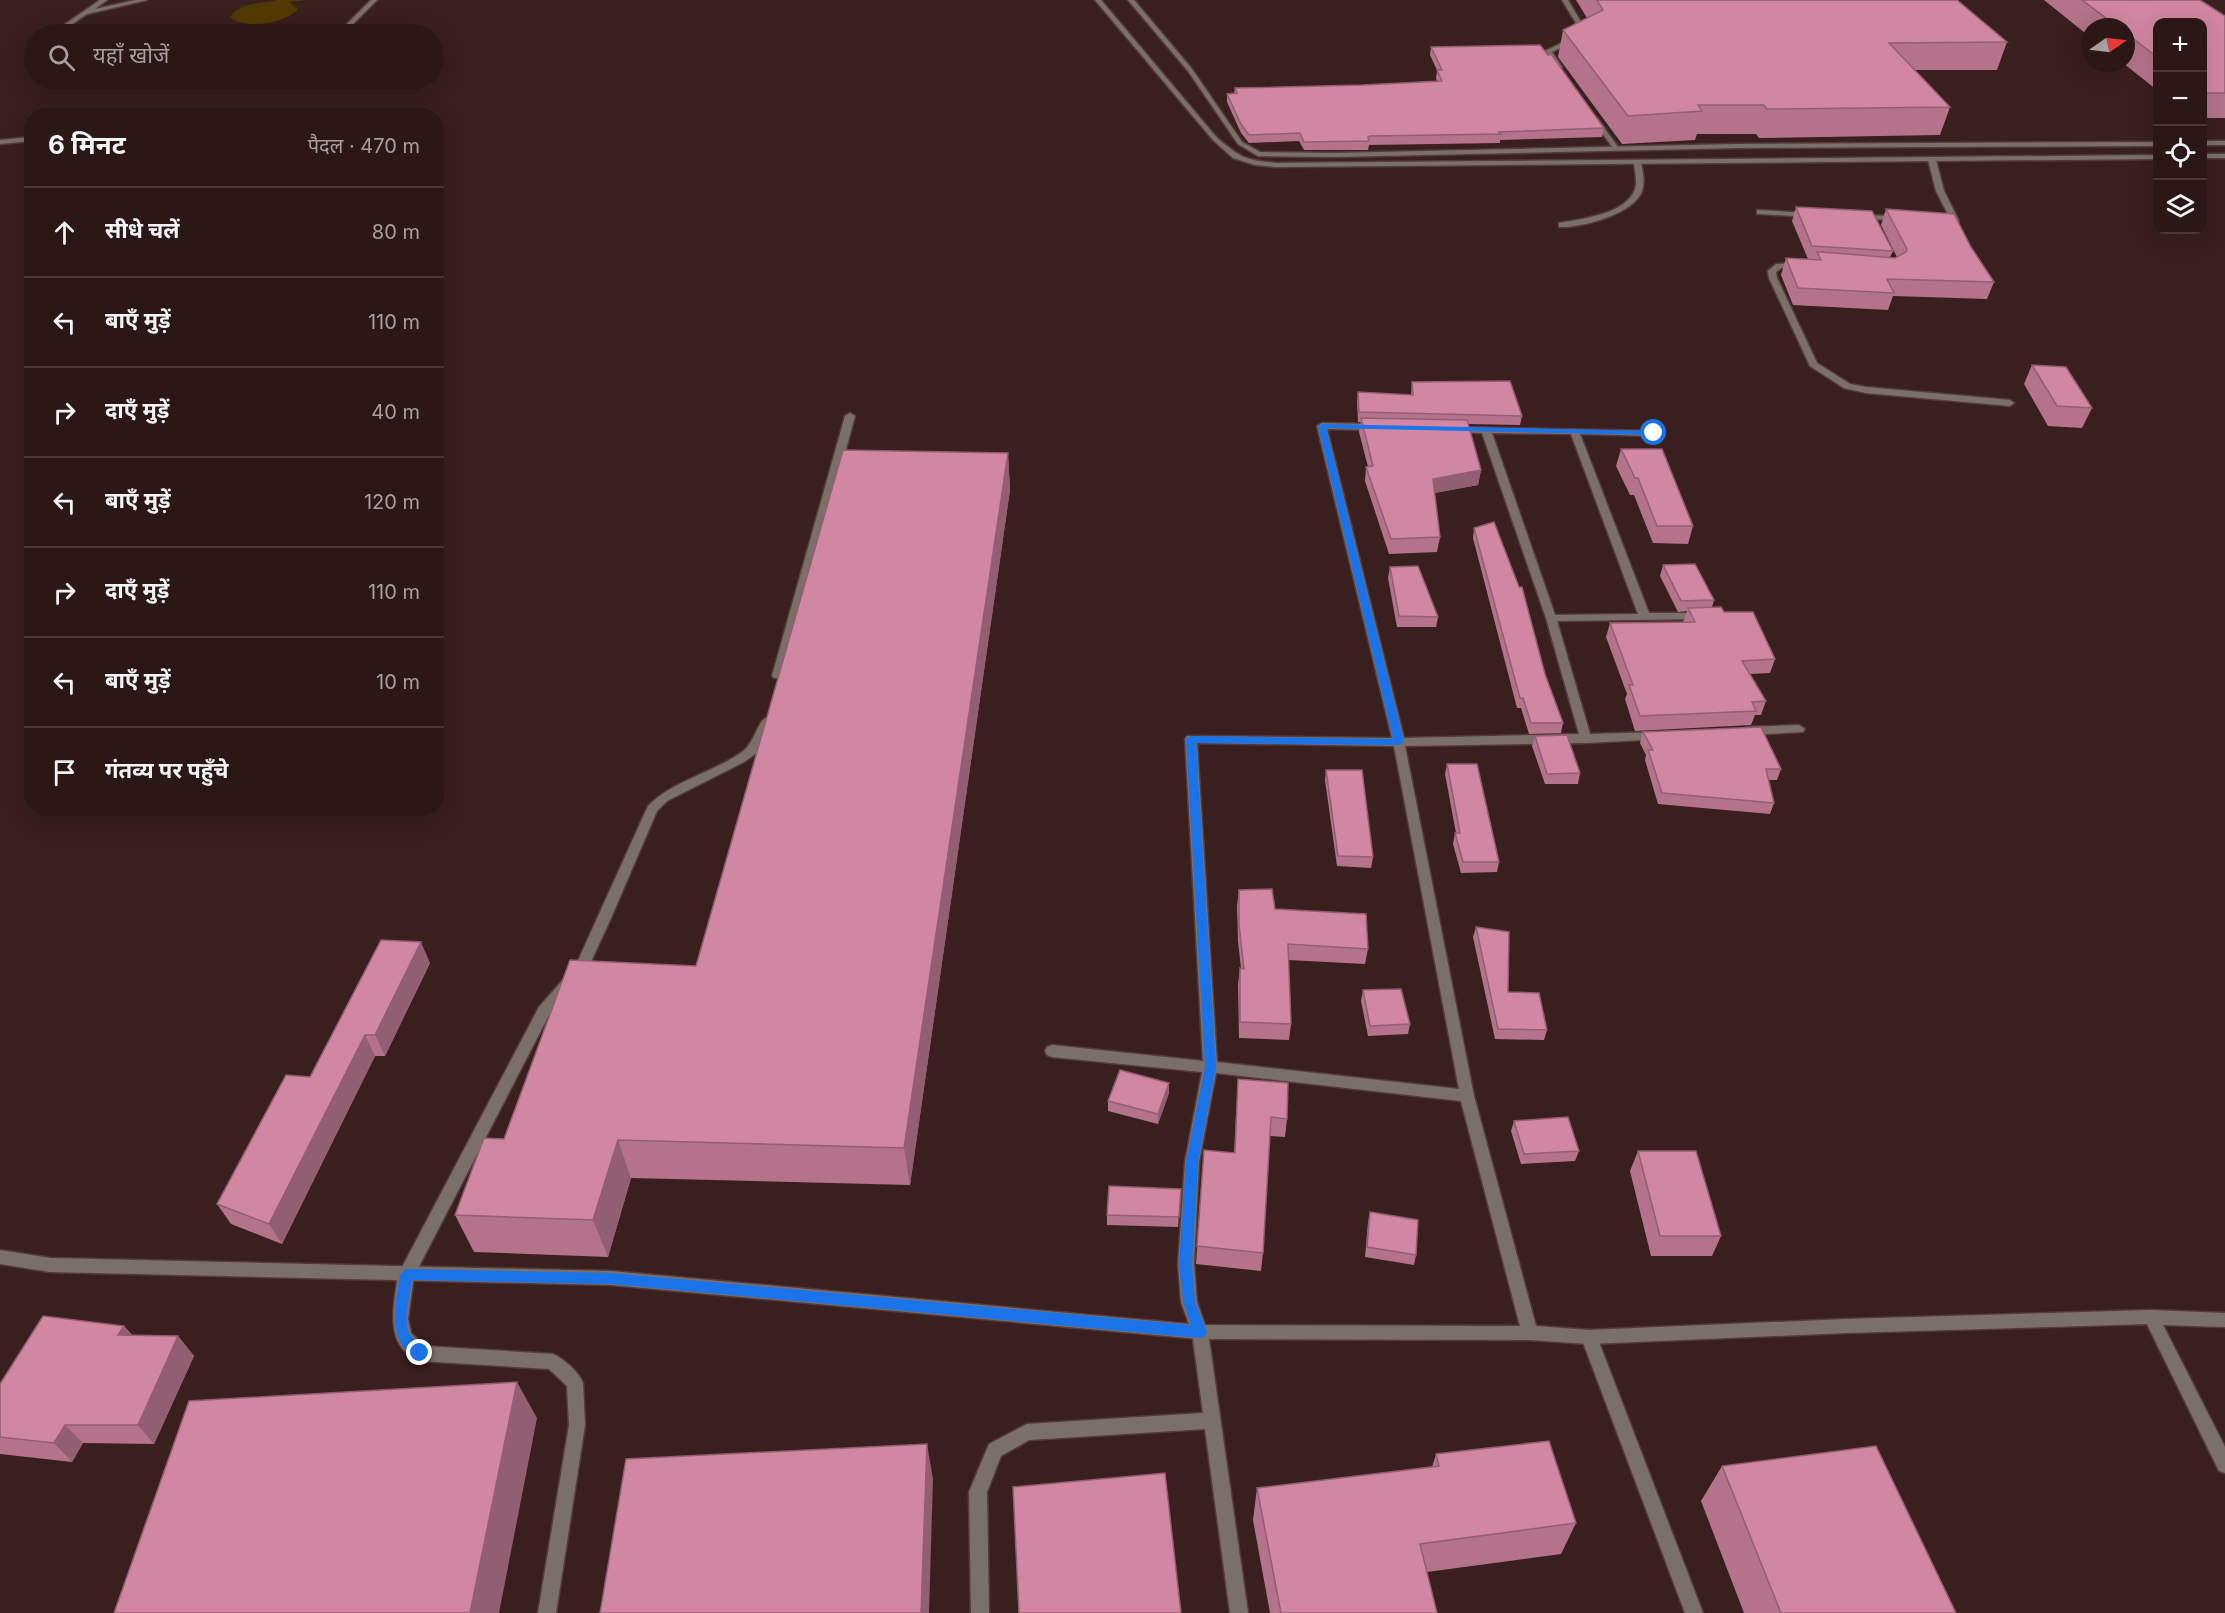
<!DOCTYPE html>
<html lang="hi">
<meta charset="utf-8">
<style>
body{margin:0;font-family:Inter,"Noto Sans Devanagari",sans-serif;background:#372423;color:#f1f3f6}
.controls{position:absolute;right:18px;top:18px;display:grid;overflow:hidden;border-radius:12px;box-shadow:0 6px 24px #0002}
.controls button{width:54px;height:54px;display:grid;place-items:center;padding:0;border:0;border-bottom:2px solid #473635;background:#2b1716;color:#f1f3f6;font:30px sans-serif}
.compass{position:absolute;left:2081px;top:18px;width:54px;height:54px;border-radius:50%;background:#2b1716;box-shadow:0 6px 24px #0002;rotate:76deg}
.stop{position:absolute;width:18px;height:18px;margin:-14px;border:4px solid #1a73e8;border-radius:50%;background:#fff}
.stop.end{background:#1a73e8;border-color:#fff;box-shadow:0 2px 6px #0008}
.list{margin:0;padding:0;list-style:none}
h2{display:flex;justify-content:space-between;align-items:center;height:78px;margin:0;padding:0 24px;font-size:26px}
h2 small{font-size:20px;font-weight:400;color:#a69fa1}
.list li{display:grid;grid-template-columns:39px 1fr auto;gap:18px;align-items:center;box-sizing:border-box;height:90px;padding:0 24px;border-top:2px solid #473635}
.list b{display:block;font-size:22px;white-space:nowrap}
.list em{font-size:20px;font-style:normal;color:#a69fa1}
.icon{flex:none;width:33px;height:33px;fill:none;stroke:currentColor;stroke-width:2;stroke-linecap:round;stroke-linejoin:round}
.map{position:relative;flex:none;width:2225px;height:1613px;overflow:hidden}
.search{position:absolute;background:#2b1716;box-shadow:0 6px 24px #0002;left:24px;top:24px;width:420px;height:66px;display:flex;align-items:center;gap:15px;box-sizing:border-box;padding:0 21px;border-radius:33px;color:#a69fa1;font-size:22px}
.panel{position:absolute;background:#2b1716;box-shadow:0 6px 24px #0002;left:24px;top:108px;width:420px;height:708px;border-radius:24px}
.map>svg:first-child{display:block}
.green{fill:#513900}
.lines{fill:none;stroke-linecap:round;stroke-linejoin:round}
.service-casing{stroke:#553c3b;stroke-width:3}
.minor-casing{stroke:#553c3b;stroke-width:3}
.tertiary-casing{stroke:#553c3b;stroke-width:3}
.service{fill:#7b7069;fill-rule:evenodd}
.minor{fill:#7b7069;fill-rule:evenodd}
.tertiary{fill:#7b7069;fill-rule:evenodd}
.wall{fill:#b4738b}
.shaded-wall{fill:#925e71}
.building{fill:#d186a2;stroke:#925e71;stroke-width:1.5}
.route{fill:#1a73e8}
</style>
<div class="map">
<svg width="2225" height="1613" viewBox="0 0 2225 1613">
<rect width="100%" height="100%" fill="#391f1e"/>
<path class="green" d="M274 0H309L289 2 298 9C285 24 244 30 230 17 238 3 261 3 276 1Z"/>
<g class="lines">
<defs>
<path id="service" d="M100 0H107L95 9 136 0H147L87 14 62 31H58V29Z
M371 0H377L343 34H337Z
M1634 161 1641 163C1643 173 1645 181 1642 191 1634 214 1581 228 1559 227V223C1581 219 1627 214 1635 189 1638 179 1634 171 1634 161Z
M1800 263H1803V267L1781 268 1776 272 1777 278 1817 363 1850 384 1866 387 2010 400 2014 403 2010 406 1866 393 1844 388 1810 366 1769 278 1768 271 1776 264Z
M850 413 855 416 784 676 782 678H774L772 676 845 416Z
M766 718 772 722 758 752 744 762 667 801 657 811 611 918 588 968 549 1015 414 1276 408 1319 411 1333 424 1346 553 1354C564 1359 579 1372 583 1383L585 1425 556 1613H538L569 1425 567 1386 549 1369 420 1361C383 1346 394 1305 398 1275L539 1007 576 965 648 806C674 780 713 773 742 752 755 743 757 722 766 718Z
M1200 1325 1206 1327 1208 1332 1248 1613H1230L1205 1429 1029 1440 1001 1456 987 1492 989 1613H971L969 1492 989 1444 1027 1424 1203 1413 1192 1332 1194 1327Z
M1589 1330 1595 1332 1597 1337 1703 1613H1685L1581 1337 1583 1332Z"/>
<path id="minor" d="M1562 0H1568L1588 34 1552 52 1562 67 1559 69 1545 51 1582 33Z
M1593 118H1597L1618 147 1617 148H1613L1592 119Z
M32 137V141L0 144V140Z
M1932 158 1936 160 1944 191 1959 221 1958 223 1947 222 1943 220 1950 218 1936 191 1928 160Z
M1757 210 1809 213 1813 215 1809 217 1760 214H1757Z
M1857 215 1899 216 1903 218 1899 220 1860 219H1857Z
M1322 423 1374 424 1379 427 1374 430 1327 429 1404 738 1579 734 1546 618 1482 433 1455 432 1450 429 1452 427 1657 431 1659 433 1654 436 1580 434 1649 613H1700L1705 616 1700 619 1557 621 1590 734 1657 732 1661 733 1663 736 1661 739 1586 743 1405 746 1474 1096 1536 1326 1589 1330 1846 1319 2151 1310 2225 1313V1327L2163 1325 2225 1447V1473L2219 1471 2147 1324 1846 1333 1589 1344 1530 1340 1200 1339 611 1285 50 1272 0 1264V1250L50 1258 611 1271 1189 1324 1181 1302 1178 1264 1185 1162 1202 1072 1052 1057 1047 1055 1045 1051 1047 1047 1052 1045 1203 1061 1185 739 1187 736 1392 738 1317 426ZM1492 433 1571 434 1638 614 1555 615ZM1197 743 1394 746 1459 1089 1217 1062ZM1216 1073 1461 1101 1520 1326 1205 1325 1197 1302 1194 1264 1199 1162Z
M1799 725 1805 729 1803 732 1747 735 1741 731 1747 727Z"/>
<path id="tertiary" d="M1095 0H1101L1217 138C1241 158 1245 160 1276 163L2158 155V159L1276 167 1255 165 1233 158 1213 140Z
M1128 0H1134L1192 69 1242 142 1260 152 1335 153 1737 144 2158 142V146L1737 148 1335 157 1258 156 1238 144 1188 71Z
M2202 141H2225V145H2202Z
M2202 154H2225V158H2202Z"/>
</defs>
<use href="#service" class="service-casing"/>
<use href="#minor" class="minor-casing"/>
<use href="#tertiary" class="tertiary-casing"/>
<use href="#service" class="service"/>
<use href="#minor" class="minor"/>
<use href="#tertiary" class="tertiary"/>
</g>
<path class="wall" d="M1576 0H1957L2007 42 1997 70H1915L1950 107 1940 135 1759 138 1756 134H1697L1695 140 1622 144 1558 57 1563 30 1587 18Z
M2044 0H2200L2225 16V118H2202V22H2157V90L2123 63H2126V27H2090V37Z
M1431 47 1604 128 1602 137 1500 140V143L1369 145 1368 150H1304L1299 141 1249 143 1241 133 1227 102V94L1234 93 1235 88 1362 85 1437 81 1436 78 1437 70 1430 55Z
M1796 207 1893 251 1890 257 1895 258 1897 257 1881 225 1886 209 1971 247 1994 282 1987 299 1893 296 1888 310 1793 305 1781 275 1786 258 1808 259 1792 221Z
M2032 365 2092 408 2082 428 2048 426 2024 384Z
M1412 382 1522 416 1520 425 1468 424 1481 470 1478 485 1434 493 1440 537 1437 552 1389 554 1365 481 1366 467H1368L1359 432 1361 422H1358L1357 402 1358 392 1411 395Z
M1621 449 1693 526 1688 544 1653 543 1634 495H1630L1616 466Z
M1008 453 1010 490 910 1185 631 1178 608 1257 474 1252 455 1215 504 1139 696 966Z
M1474 528 1563 723 1561 733 1529 734 1521 708H1517L1473 538Z
M1663 565 1714 600 1712 607 1724 612 1775 659 1770 673 1750 674 1766 701 1761 715H1755L1751 725 1635 731 1625 699 1627 694 1606 637 1610 623 1683 622 1687 611 1678 612 1660 576Z
M1390 567 1438 617 1436 627H1397L1388 578Z
M1643 732 1781 769 1777 780H1768L1774 803 1770 814 1658 804 1645 760 1646 755 1640 743Z
M1535 736 1580 773 1578 784H1545L1532 746Z
M1447 764 1499 862 1497 872 1461 873 1453 844 1455 833H1456L1445 774Z
M1326 770 1373 857 1371 868 1337 866 1325 780Z
M1239 890 1275 909 1368 949 1365 964 1288 960 1291 1024 1289 1040 1239 1038 1238 984 1240 968H1241L1238 941 1237 906Z
M1476 927 1508 992 1547 1030 1544 1040 1495 1039 1473 937Z
M430 963 385 1056H375L282 1244 231 1224 217 1204 310 1077Z
M1363 990 1410 1024 1408 1034 1368 1036 1361 1001Z
M1238 1079 1287 1119 1285 1137 1270 1136 1263 1253 1261 1271 1196 1264 1204 1150 1234 1153Z
M1169 1083V1093L1158 1124 1108 1111V1101Z
M1514 1121 1579 1151 1575 1161 1521 1164 1511 1131Z
M1638 1151 1721 1236 1712 1256H1651L1630 1171Z
M1181 1189 1178 1227 1107 1225V1215Z
M1370 1212 1416 1255 1414 1265 1365 1257 1368 1222Z
M124 1326 132 1335 178 1336 194 1356 154 1444 83 1443 72 1462 0 1454V1384Z
M1436 1454 1576 1523 1561 1554 1427 1572 1437 1613H1270L1253 1520 1257 1488 1432 1467Z
M1722 1466 1956 1613H1744L1701 1501Z"/>
<path class="shaded-wall" d="M1008 453 1010 490 910 1185 904 1148Z
M1481 470 1478 485 1430 494 1433 479Z
M421 942 430 963 385 1056 375 1035Z
M365 1035 375 1056 282 1244 269 1224Z
M1169 1083V1093L1158 1124V1114Z
M618 1140 631 1178 608 1257 593 1220Z
M124 1326 140 1345 118 1335Z
M178 1336 194 1356 154 1444 138 1425Z
M517 1382 537 1418 499 1613H470Z
M65 1425 83 1443 72 1462 54 1443Z
M927 1444 933 1479 929 1613H921Z"/>
<path class="building" d="M1597 0H1957L2007 42 1889 43 1950 107 1767 109 1764 105H1698L1702 111 1628 116 1563 30 1603 10Z
M2082 0H2200L2225 16V93H2205L2202 91V22H2157V57L2126 33V27H2118Z
M1540 45 1548 55 1551 54 1604 128 1499 132 1501 134 1370 136 1368 137 1369 141 1304 142 1300 133 1249 135 1241 124 1227 94 1237 93 1235 88 1362 85 1442 81 1437 70H1442L1431 47Z
M1796 207 1872 211 1893 251 1812 246Z
M1886 209 1954 214 1971 247 1994 282 1887 279 1894 293 1798 288 1786 258 1821 260 1817 252H1822L1895 258 1906 252 1907 249Z
M2032 365 2066 367 2092 408 2057 406Z
M1510 381 1522 416 1359 412 1358 392 1413 395 1412 382Z
M1361 418 1467 420 1481 470 1433 479 1440 537 1391 539 1366 467 1373 466Z
M1621 449H1662L1693 526H1657L1638 478H1635Z
M843 450 1008 453 904 1148 618 1140 593 1220 455 1215 484 1138 504 1139 570 960 696 966Z
M1494 522 1519 587H1522L1545 674 1563 723H1531L1523 698H1520L1474 528Z
M1695 564 1714 600 1681 601 1663 565Z
M1418 566 1438 617 1399 616 1390 567Z
M1721 607 1724 612H1753L1775 659 1742 661 1766 701 1752 702 1756 711 1640 716 1629 685H1633L1610 623 1695 622 1688 608Z
M1761 727 1781 769H1766L1774 803 1662 793 1648 750H1653L1643 732Z
M1567 735 1580 773 1547 774 1535 736Z
M1447 764H1477L1499 862H1463L1455 833H1460Z
M1326 770H1362L1373 857 1338 856Z
M1272 889 1275 909 1366 914 1368 949 1288 944 1291 1024 1240 1022V968L1244 969 1239 925V890Z
M1476 927 1509 932 1508 992 1539 993 1547 1030 1498 1029Z
M381 940 421 942 375 1035H365L269 1224 217 1204 286 1075 310 1077Z
M1401 989 1410 1024 1370 1026 1363 990Z
M1120 1070 1169 1083 1158 1114 1108 1101Z
M1238 1079 1288 1083 1287 1119 1271 1117 1263 1253 1197 1246 1204 1150 1235 1153Z
M1568 1117 1579 1151 1524 1154 1514 1121Z
M1638 1151H1696L1721 1236H1660Z
M1109 1186 1181 1189 1179 1217 1107 1215Z
M1370 1212 1418 1220 1416 1255 1367 1247Z
M43 1316 124 1326 118 1335 178 1336 138 1425H65L54 1443 0 1437V1384Z
M517 1382 470 1613H114L189 1401Z
M1549 1441 1576 1523 1420 1544 1437 1613H1281L1257 1488 1439 1466 1436 1454Z
M927 1444 921 1613H600L626 1459Z
M1876 1446 1956 1613H1781L1722 1466Z
M1165 1473 1181 1613H1019L1013 1487Z"/>
<path class="route" d="M1322 424 1654 431 1658 433 1654 435 1326 428 1404 742 1399 745 1196 743 1216 1067 1198 1162 1192 1264 1195 1302 1207 1332 1205 1336 1200 1338 611 1284 412 1280C410 1296 402 1321 410 1335 415 1342 423 1345 427 1353L425 1358 420 1359C385 1346 396 1303 400 1275L406 1269 611 1273 1191 1325 1183 1302 1179 1264 1186 1162 1205 1067 1186 739 1191 736 1393 739 1318 426Z"/>
</svg>
<div class="controls">
<button>+</button>
<button>−</button>
<button><svg class="icon" aria-label="locate" viewBox="0 0 24 24"><circle cx="12" cy="12" r="6"/><path d="M12 2v4M12 18v4M2 12h4M18 12h4"/></svg></button>
<button><svg class="icon" aria-label="layers" viewBox="0 0 24 24"><path d="M12 4l9 5-9 5-9-5zM3 14l9 5 9-5"/></svg></button>
</div>
<svg class="compass" viewBox="-18 -18 36 36"><path d="M0-13l5 13h-10z" fill="#e53935"/><path d="M0 13l5-13h-10z" fill="#a69fa1"/></svg>
<div class="stop" style="left:1654px;top:433px"></div>
<div class="stop end" style="left:420px;top:1353px"></div>
<div class="search"><svg class="icon" aria-label="search" viewBox="0 0 24 24"><circle cx="10" cy="10" r="6"/><path d="M15 15l6 6"/></svg>यहाँ खोजें</div>
<section class="panel">
<h2>6 मिनट<small>पैदल · 470 m</small></h2>
<ul class="list">
<li><svg class="icon" aria-label="ahead" viewBox="0 0 24 24"><path d="M12 20V5M6 11l6-6 6 6"/></svg><div><b>सीधे चलें</b></div><em>80 m</em></li>
<li><svg class="icon" aria-label="left" viewBox="0 0 24 24"><path d="M17 20v-9H6M10 6l-5 5 5 5"/></svg><div><b>बाएँ मुड़ें</b></div><em>110 m</em></li>
<li><svg class="icon" aria-label="right" viewBox="0 0 24 24"><path d="M7 20v-9h11M14 6l5 5-5 5"/></svg><div><b>दाएँ मुड़ें</b></div><em>40 m</em></li>
<li><svg class="icon" aria-label="left" viewBox="0 0 24 24"><path d="M17 20v-9H6M10 6l-5 5 5 5"/></svg><div><b>बाएँ मुड़ें</b></div><em>120 m</em></li>
<li><svg class="icon" aria-label="right" viewBox="0 0 24 24"><path d="M7 20v-9h11M14 6l5 5-5 5"/></svg><div><b>दाएँ मुड़ें</b></div><em>110 m</em></li>
<li><svg class="icon" aria-label="left" viewBox="0 0 24 24"><path d="M17 20v-9H6M10 6l-5 5 5 5"/></svg><div><b>बाएँ मुड़ें</b></div><em>10 m</em></li>
<li><svg class="icon" aria-label="arrive" viewBox="0 0 24 24"><path d="M6 21V4h12l-3 4 3 4H6"/></svg><div><b>गंतव्य पर पहुँचे</b></div></li>
</ul>
</section>
</div>
